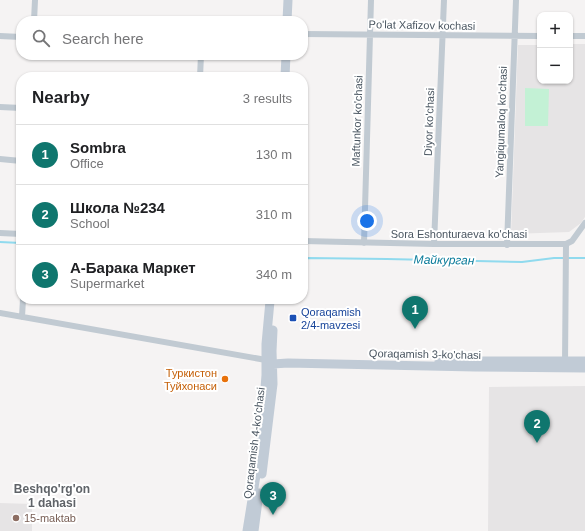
<!DOCTYPE html>
<meta charset="utf-8">
<style>
body{margin:0;font-family:Arial,sans-serif;background:#f2f2f2;color:#202124}
.controls{position:absolute;right:12px;top:12px;display:grid;overflow:hidden;border-radius:8px;box-shadow:0 1px 3px #0004}
.controls button{width:36px;height:36px;display:grid;place-items:center;padding:0;border:0;border-bottom:1px solid #e0e0e0;background:#fff;color:#202124;font:20px sans-serif}
.you{position:absolute;left:367px;top:221px;width:14px;height:14px;margin:-10px;border:3px solid #fff;border-radius:50%;background:#1a73e8;box-shadow:0 0 0 6px #1a73e833}
.badge{display:grid;place-items:center;width:26px;height:26px;border-radius:50%;background:#0f766e;color:#fff;font-size:13px;font-weight:700}
.pin{position:absolute;translate:-50% -33px;filter:drop-shadow(0 1px 2px #0008)}
.pin::after{content:'';position:absolute;top:21px;width:14px;height:12px;background:inherit;clip-path:polygon(0 0,100% 0,50% 100%)}
.list{margin:0;padding:0;list-style:none}
h2{display:flex;justify-content:space-between;align-items:center;height:52px;margin:0;padding:0 16px;font-size:17px}
h2 small{font-size:13px;font-weight:400;color:#757577}
.list li{display:grid;grid-template-columns:26px 1fr auto;gap:12px;align-items:center;box-sizing:border-box;height:60px;padding:0 16px;border-top:1px solid #e0e0e0}
.list b{display:block;font-size:15px;white-space:nowrap}
.list p{margin:0;font-size:13px;white-space:nowrap;color:#757577}
.list em{font-size:13px;font-style:normal;color:#757577}
.icon{flex:none;width:22px;height:22px;fill:none;stroke:currentColor;stroke-width:2;stroke-linecap:round;stroke-linejoin:round}
.map{position:relative;flex:none;width:585px;height:531px;overflow:hidden}
.search{position:absolute;background:#fff;box-shadow:0 1px 3px #0004;left:16px;top:16px;width:292px;height:44px;display:flex;align-items:center;gap:10px;box-sizing:border-box;padding:0 14px;border-radius:16px;color:#757577;font-size:15px}
.panel{position:absolute;background:#fff;box-shadow:0 1px 3px #0004;left:16px;top:72px;width:292px;height:232px;border-radius:16px}
.map>svg:first-child{display:block}
.education{fill:#e6e4e5}
.green{fill:#c3f1d5}
.lines{fill:none;stroke-linecap:round;stroke-linejoin:round}
.stream{stroke:#90daee;stroke-width:2}
.street{stroke:#c1cad2;stroke-width:6}
.secondary{stroke:#c1cbd6;stroke-width:9}
.transit-dot{fill:#1a4fb4;stroke:#fff;stroke-width:1.5}
.food-dot{fill:#e8710a;stroke:#fff;stroke-width:1.5}
.education-dot{fill:#8d6e63;stroke:#fff;stroke-width:1.5}
.labels{text-anchor:middle;stroke-width:4;stroke-linejoin:round;paint-order:stroke}
.street-label{font-size:11px;fill:#4a5661;stroke:#fff}
.transit-label{font-size:11px;fill:#164399;stroke:#fff;text-anchor:start}
.food-label{font-size:11px;fill:#c56008;stroke:#fff;text-anchor:end}
.education-label{font-size:11px;fill:#785e54;stroke:#fff;text-anchor:start}
.water-label{font-size:12px;font-style:italic;fill:#0c7c9b;stroke:#fff}
.neighbourhood-label{font-size:12px;font-weight:bold;fill:#5f6368;stroke:#fff}
</style>
<div class="map">
<svg width="585" height="531" viewBox="0 0 585 531">
<rect width="100%" height="100%" fill="#f5f3f3"/>
<path class="education" d="M570 44H585V217L581 223 569 232 511 234 518 45H540V81H570Z
M585 386V531H488L489 387Z
M0 503 32 504V531H0Z"/>
<path class="green" d="M525 88 549 89 548 126H525Z"/>
<g class="lines">
<path class="stream" d="M0 242 21 243
M303 260 308 258 387 259 522 262 554 258H585"/>
<path class="street" d="M34 21 35 0
M303 34 540 36
M0 36 21 37
M570 36H585
M200 77 201 55
M0 107 21 108
M0 159 21 161
M0 233 21 234
M303 241 434 244H566L572 241 585 223
M364 243 371 0
M434 244 444 0
M507 245 516 0
M0 313 266 360
M22 317 23 299
M565 364 566 244"/>
<path class="secondary" d="M287 21 288 0
M285 77 286 55
M266 360 273 364 288 363 475 367 585 368
M439 361H585
M262 474 273 384 272 351 273 330
M247 531 256 475 264 400 266 375V344L270 301 271 299
M254 531 259 493"/>
</g>
<rect class="transit-dot" x="289" y="314" width="8" height="8" rx="2"/>
<circle class="food-dot" cx="225" cy="379" r="4"/>
<circle class="education-dot" cx="16" cy="518" r="4"/>
<g class="labels">
<g class="street-label">
<text transform="translate(422 25) rotate(1)" y="4">Po'lat Xafizov kochasi</text>
<text transform="translate(357 121) rotate(-88)" y="4">Maftunkor ko'chasi</text>
<text transform="translate(429 122) rotate(-88)" y="4">Diyor ko'chasi</text>
<text transform="translate(501 122) rotate(-88)" y="4">Yangiqumaloq ko'chasi</text>
<text x="459" y="238">Sora Eshonturaeva ko'chasi</text>
<text transform="translate(425 354) rotate(1)" y="4">Qoraqamish 3-ko'chasi</text>
<text transform="translate(254 443) rotate(-83)" y="4">Qoraqamish 4-ko'chasi</text>
</g>
<g class="transit-label">
<text x="301" y="316">Qoraqamish<tspan x="301" dy="13">2/4-mavzesi</tspan></text>
</g>
<g class="food-label">
<text x="217" y="377">Туркистон<tspan x="217" dy="13">Туйхонаси</tspan></text>
</g>
<g class="education-label">
<text x="24" y="522">15-maktab</text>
</g>
<g class="water-label">
<text transform="translate(444 260) rotate(1)" y="4">Майкурган</text>
</g>
<g class="neighbourhood-label">
<text x="52" y="493">Beshqo'rg'on<tspan x="52" dy="14">1 dahasi</tspan></text>
</g>
</g>
</svg>
<div class="controls">
<button>+</button>
<button>−</button>
</div>
<div class="you"></div>
<div class="pin badge" style="left:415px;top:329px">1</div>
<div class="pin badge" style="left:537px;top:443px">2</div>
<div class="pin badge" style="left:273px;top:515px">3</div>
<div class="search"><svg class="icon" aria-label="search" viewBox="0 0 24 24"><circle cx="10" cy="10" r="6"/><path d="M15 15l6 6"/></svg>Search here</div>
<section class="panel">
<h2>Nearby<small>3 results</small></h2>
<ul class="list">
<li><span class="badge">1</span><div><b>Sombra</b><p>Office</p></div><em>130 m</em></li>
<li><span class="badge">2</span><div><b>Школа №234</b><p>School</p></div><em>310 m</em></li>
<li><span class="badge">3</span><div><b>А-Барака Маркет</b><p>Supermarket</p></div><em>340 m</em></li>
</ul>
</section>
</div>
